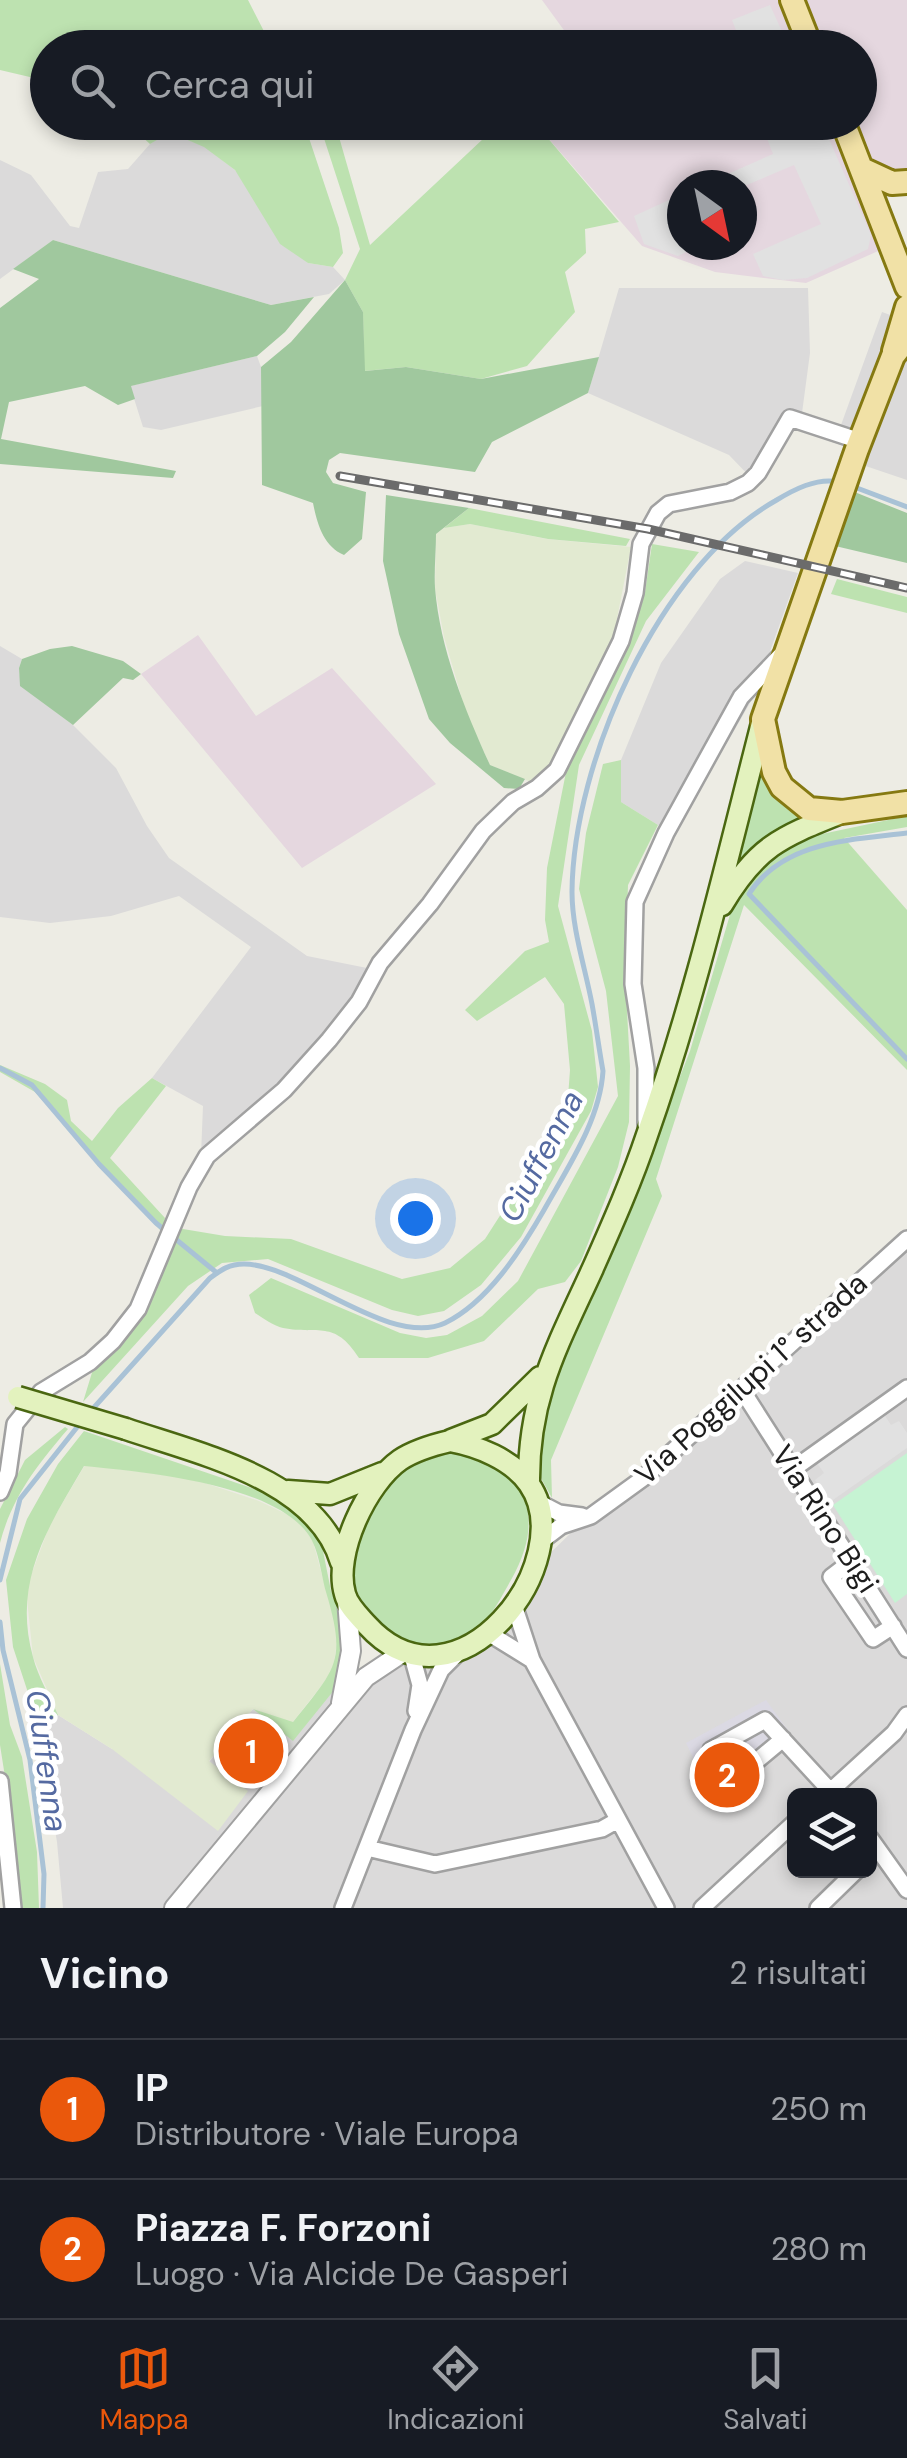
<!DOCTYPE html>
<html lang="it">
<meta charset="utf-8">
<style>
body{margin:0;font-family:"DM Sans",sans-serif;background:#242831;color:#f1f3f6}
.controls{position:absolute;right:30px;bottom:30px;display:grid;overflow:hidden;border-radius:15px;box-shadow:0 5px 15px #0003}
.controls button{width:90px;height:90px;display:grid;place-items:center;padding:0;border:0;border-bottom:2px solid #363941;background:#171b24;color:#f1f3f6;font:50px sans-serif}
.compass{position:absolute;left:667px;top:170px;width:90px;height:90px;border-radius:50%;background:#171b24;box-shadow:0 5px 15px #0003;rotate:147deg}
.you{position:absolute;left:415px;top:1218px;width:35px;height:35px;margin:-25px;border:8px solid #fff;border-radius:50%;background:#1a73e8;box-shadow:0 0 0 15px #1a73e833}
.badge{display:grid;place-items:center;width:65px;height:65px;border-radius:50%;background:#ea580c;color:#fff;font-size:32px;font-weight:700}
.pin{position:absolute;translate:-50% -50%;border:5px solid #fff;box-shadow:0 2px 10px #0006}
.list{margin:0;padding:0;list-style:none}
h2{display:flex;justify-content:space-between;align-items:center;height:130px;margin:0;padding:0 40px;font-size:42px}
h2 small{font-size:32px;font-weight:400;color:#9ea1a6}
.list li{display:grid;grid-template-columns:65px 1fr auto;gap:30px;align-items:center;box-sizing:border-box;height:140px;padding:0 40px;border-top:2px solid #363941}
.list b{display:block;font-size:38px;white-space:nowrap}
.list p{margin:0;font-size:32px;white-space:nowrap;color:#9ea1a6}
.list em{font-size:32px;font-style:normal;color:#9ea1a6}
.icon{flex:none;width:55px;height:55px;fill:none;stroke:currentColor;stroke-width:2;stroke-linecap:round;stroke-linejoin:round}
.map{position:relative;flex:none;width:907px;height:1908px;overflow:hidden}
.search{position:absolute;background:#171b24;box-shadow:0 5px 15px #0003;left:30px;right:30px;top:30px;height:110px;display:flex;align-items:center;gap:25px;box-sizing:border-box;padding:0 35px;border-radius:55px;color:#9ea1a6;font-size:38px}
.sheet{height:410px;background:#171b24}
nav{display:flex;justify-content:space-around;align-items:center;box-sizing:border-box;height:140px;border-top:2px solid #363941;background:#171b24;font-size:28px;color:#9ea1a6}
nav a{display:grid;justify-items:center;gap:5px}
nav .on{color:#ea580c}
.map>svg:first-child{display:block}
.residential{fill:#dbdada;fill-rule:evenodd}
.industrial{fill:#e5d7df;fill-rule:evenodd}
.farmland{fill:#e2ead1}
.grass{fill:#bde2b0}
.forest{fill:#a0c89e}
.park{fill:#c6f3d3}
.parking{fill:#e1e1e1}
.plaza{fill:#dbd9e3}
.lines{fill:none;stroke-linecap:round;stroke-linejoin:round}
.stream{stroke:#a9c2d6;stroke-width:5}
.minor-casing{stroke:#a1a1a1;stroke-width:20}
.tertiary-casing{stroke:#a1a1a1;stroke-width:22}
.secondary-casing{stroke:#4a6711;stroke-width:25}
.primary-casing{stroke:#857911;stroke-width:28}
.minor{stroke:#fff;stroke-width:15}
.tertiary{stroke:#fff;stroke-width:18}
.secondary{stroke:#e3f2be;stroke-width:20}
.primary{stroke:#f1e1a6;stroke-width:22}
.rail-casing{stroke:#6b6b6b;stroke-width:9}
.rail{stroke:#fff;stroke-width:5;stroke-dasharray:15;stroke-linecap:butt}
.secondary-bridge-casing{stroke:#4a6711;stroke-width:25;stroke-linecap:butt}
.secondary-bridge{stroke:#e3f2be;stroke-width:20}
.labels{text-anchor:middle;stroke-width:9;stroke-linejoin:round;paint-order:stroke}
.street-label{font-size:30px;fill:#1d1d1d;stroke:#fff}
.water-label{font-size:32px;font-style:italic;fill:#556aa1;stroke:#fff}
</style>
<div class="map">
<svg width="907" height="1908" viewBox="0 0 907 1908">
<rect width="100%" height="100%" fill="#edece4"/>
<path class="residential" d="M162 136 183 138 204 146 235 170 308 263 333 267 345 280 329 294 271 305 53 240 0 279V160L31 175 70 226 79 228 98 172 128 169 150 144Z
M619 288H808L810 353 802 413 841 425 882 312 907 321V480L839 457 844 446 795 429 756 483 729 455 588 393Z
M257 356 261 367 263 406 161 430 143 427 130 386Z
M745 561 798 573 754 696 674 835 621 802V760L661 663 720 579Z
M0 646 22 659 19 668 21 686 73 725 116 768 147 826 169 858 307 956 382 971 290 1093 201 1155 203 1106 152 1078 251 947 179 896 111 916 50 923 0 917Z
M907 1232V1908H63L57 1842 38 1724 58 1715 112 1749 209 1762 253 1709 293 1740 334 1689 354 1704 378 1674 397 1663 457 1661 488 1646 531 1586 541 1562 577 1527 584 1509 617 1494ZM794 1796H870V1870H794Z"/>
<path class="industrial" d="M542 0H907V176L874 168 885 248 806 283 715 272 642 246 535 123 860 122V48L571 47 574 44ZM682 185H742V245H682Z
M198 635 256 716 332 668 436 784 302 868 141 674Z"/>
<path class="farmland" d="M470 524 547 539 631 547 614 634 550 766 531 782 490 765 466 713 444 637 435 589 436 534 444 528Z
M85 1465 190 1478 259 1501 297 1519 312 1538 338 1634 333 1671 292 1723 253 1709 209 1761 248 1791 218 1831 112 1749 58 1715 33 1657 26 1589 50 1524Z"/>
<path class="grass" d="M0 0H248L272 47H144L146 42 100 48H48L47 72 34 78 0 70Z
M127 123H304L339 228 343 253 333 267 308 263 280 244 235 170 204 147 183 138 162 137 150 144Z
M319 123H335L370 245 500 123H535L619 222 585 229 586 253 565 272 575 312 527 366 481 379 406 367 364 371 363 312 345 280 360 249Z
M469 508 630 539 626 546 548 539 470 524 444 528Z
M652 544 699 552 646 621 579 765 558 906 592 1031 598 1087 591 1111 521 1237 481 1285 444 1311 418 1316 392 1310 268 1259 222 1263 188 1286 83 1402 94 1366 125 1333 177 1228 225 1236 291 1239 402 1279 450 1268 485 1239 567 1111 570 1070 564 1004 545 977 477 1021 465 1010 525 951 549 942 545 920 547 868 568 762 607 689 645 592Z
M837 579 907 597V613L831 594Z
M757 759C766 786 779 804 802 820 770 832 751 848 729 874Z
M621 760V802L658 825 628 885 625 974 630 1066 629 1122 618 1167 581 1261 565 1282 538 1289 484 1341 428 1358H359C334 1319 319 1335 283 1328 274 1326 263 1318 255 1313L249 1295 271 1278 400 1333 426 1338 447 1335 482 1316 518 1281 618 1096 606 991 579 889 586 833 603 764Z
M907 816V827L844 838 907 910V1070L744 905 656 1179 662 1196 551 1460 552 1498 537 1471 544 1403 605 1268 690 1051 734 901 769 855 803 838Z
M0 1065 45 1084 67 1100 71 1121 92 1141 118 1108 152 1078 166 1086 110 1158 165 1218 162 1232 35 1092 0 1072Z
M65 1427 68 1429C37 1465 12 1497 0 1543V1509L25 1460Z
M84 1431 290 1501 319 1531 331 1591 343 1620V1679L293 1741 253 1709 293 1722C336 1668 347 1662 326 1592 321 1574 319 1549 308 1534 271 1483 143 1472 84 1466 48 1527 12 1582 33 1657 38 1677 50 1696 58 1715L38 1723 13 1647 6 1580 27 1519 58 1464Z
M460 1450C529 1472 546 1518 511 1580 503 1594 493 1614 482 1625 477 1630 467 1633 461 1636 427 1654 391 1643 368 1611 340 1571 356 1544 376 1505 382 1495 387 1480 396 1473 414 1457 438 1452 460 1450Z
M0 1664 10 1725 22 1757 37 1852 39 1908H18L14 1834 0 1745Z"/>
<path class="forest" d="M53 240 271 305 314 297 285 332 257 356 131 386 135 399 118 405 85 386 9 402 1 439 176 471 173 478 0 464V308L39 279 13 269Z
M345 280 363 312 365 371 406 367 481 379 599 357 588 393 492 442 475 472 340 453 329 460 326 472 333 483 366 492 362 539 344 555C323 546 317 523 313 503L262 485 261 367 291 342Z
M852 491 907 513V563L831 545Z
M386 495 469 508 436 534C436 552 434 570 435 588 440 649 465 710 490 765L525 779 519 789 504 788 450 743 429 719 399 634 383 561Z
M72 646 123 661 141 674 133 680 123 678 73 725 20 686 19 668 22 659 50 649Z"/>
<path class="park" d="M907 1453V1594L895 1603 833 1505Z"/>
<path class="parking" d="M770 5 789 47H736L742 45 732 20Z
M761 123H822L871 235 868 249 807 278 783 280 763 276 753 254 821 224 794 165 742 187 703 185 773 154Z
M682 194 679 235 686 252 678 256 644 244 634 216Z
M885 1416 891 1425 899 1421 907 1433V1448L830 1502 815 1480 824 1473 817 1463Z"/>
<path class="plaza" d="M766 1700 793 1737 717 1807 686 1743Z"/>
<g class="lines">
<path class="stream" d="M849 485 907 507
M907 833C850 840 783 841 749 894L907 1059
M0 1068 32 1085 99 1164 156 1223 217 1273
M89 1413 210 1278C221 1270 229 1264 244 1264 299 1264 390 1349 445 1323 488 1302 521 1250 544 1210 568 1167 600 1120 603 1071 599 1049 596 1026 592 1004 585 967 572 929 572 892 573 762 659 567 775 501 793 490 817 477 839 482
M0 1580 20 1499 82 1421
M0 1622 3 1650 30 1760 44 1874 43 1908"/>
<defs>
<path id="minor" d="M646 1125V1068L633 984 635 902 666 833 741 697 780 656
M742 1390 907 1649
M792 1470 907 1388
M0 1492 8 1473 15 1424 41 1392 90 1362 113 1341 138 1309 189 1187 207 1156 284 1090 329 1040 359 1002 380 963 430 904 483 831 513 802 537 788 557 770 621 641 635 593 641 544 658 513 669 504 730 492 748 483 758 473 790 418 860 441
M536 1501 559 1513 582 1516
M540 1542 561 1526 591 1516 642 1479 907 1239
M852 1561 831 1577 873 1639 893 1626
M514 1605 532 1660 666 1908
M490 1634 532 1660
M412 1656 420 1685 416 1711
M783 1739 730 1783 711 1750 765 1720 835 1796
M0 1781 13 1908
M825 1796 894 1733 907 1715
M870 1838 907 1890
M367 1848 435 1864 602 1829 618 1820
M343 1908 413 1730 441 1670 459 1652
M702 1908 794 1823
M818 1908 857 1870"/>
<path id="tertiary" d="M341 1703 351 1651 347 1600
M174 1908 366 1677 402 1653"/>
<path id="secondary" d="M722 905C757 846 781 837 841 813
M126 1429C199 1454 316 1479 341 1562
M451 1440 492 1424 540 1377
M450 1441C477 1446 512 1459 529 1484 582 1560 457 1724 367 1625 359 1616 348 1606 345 1594 333 1554 367 1483 400 1460 415 1450 433 1445 450 1441Z
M529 1483C528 1396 558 1345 593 1268 612 1225 632 1180 647 1135 695 999 727 859 763 719
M288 1491 330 1494 382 1473"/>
<path id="primary" d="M792 0 811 48
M843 122 907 287
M864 170 892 183 907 182
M907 338 893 356 857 449 763 719 774 772 782 787 809 809 842 812 907 803
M894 351 907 307"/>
</defs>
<use href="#minor" class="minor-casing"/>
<use href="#tertiary" class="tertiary-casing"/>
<use href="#secondary" class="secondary-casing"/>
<use href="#primary" class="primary-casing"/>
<use href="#minor" class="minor"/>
<use href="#tertiary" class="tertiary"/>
<use href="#secondary" class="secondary"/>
<use href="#primary" class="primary"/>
<defs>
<path id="rail" d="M340 476 648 529 907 588"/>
</defs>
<use href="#rail" class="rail-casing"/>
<use href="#rail" class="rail"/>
<defs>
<path id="secondary-bridge" d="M18 1397 126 1429"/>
</defs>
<use href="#secondary-bridge" class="secondary-bridge-casing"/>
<use href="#secondary-bridge" class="secondary-bridge"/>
</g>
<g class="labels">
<g class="street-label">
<text transform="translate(751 1379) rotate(-42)" y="10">Via Poggilupi 1° strada</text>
<text transform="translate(825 1519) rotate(57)" y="10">Via Rino Bigi</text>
</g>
<g class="water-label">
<text transform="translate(541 1156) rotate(-62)" y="11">Ciuffenna</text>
<text transform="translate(47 1761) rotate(82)" y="11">Ciuffenna</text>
</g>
</g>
</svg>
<div class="controls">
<button><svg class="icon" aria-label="layers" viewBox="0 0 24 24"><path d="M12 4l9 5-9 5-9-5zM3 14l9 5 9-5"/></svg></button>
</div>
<svg class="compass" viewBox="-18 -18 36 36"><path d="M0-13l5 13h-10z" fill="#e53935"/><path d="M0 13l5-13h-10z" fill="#9ea1a6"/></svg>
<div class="you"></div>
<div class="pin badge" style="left:251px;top:1751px">1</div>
<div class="pin badge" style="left:727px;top:1775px">2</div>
<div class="search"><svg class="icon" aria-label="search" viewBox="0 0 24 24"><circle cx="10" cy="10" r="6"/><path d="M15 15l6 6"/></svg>Cerca qui</div>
</div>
<section class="sheet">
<h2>Vicino<small>2 risultati</small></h2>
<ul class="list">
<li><span class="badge">1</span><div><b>IP</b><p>Distributore · Viale Europa</p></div><em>250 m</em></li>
<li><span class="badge">2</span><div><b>Piazza F. Forzoni</b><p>Luogo · Via Alcide De Gasperi</p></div><em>280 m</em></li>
</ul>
</section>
<nav>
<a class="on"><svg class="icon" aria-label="map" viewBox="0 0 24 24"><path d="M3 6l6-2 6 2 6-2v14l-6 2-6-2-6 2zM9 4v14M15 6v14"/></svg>Mappa</a>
<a><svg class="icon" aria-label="directions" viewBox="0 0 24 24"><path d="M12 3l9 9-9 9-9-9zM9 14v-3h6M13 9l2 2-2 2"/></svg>Indicazioni</a>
<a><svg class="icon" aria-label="saved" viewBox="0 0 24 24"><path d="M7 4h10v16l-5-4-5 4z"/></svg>Salvati</a>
</nav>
